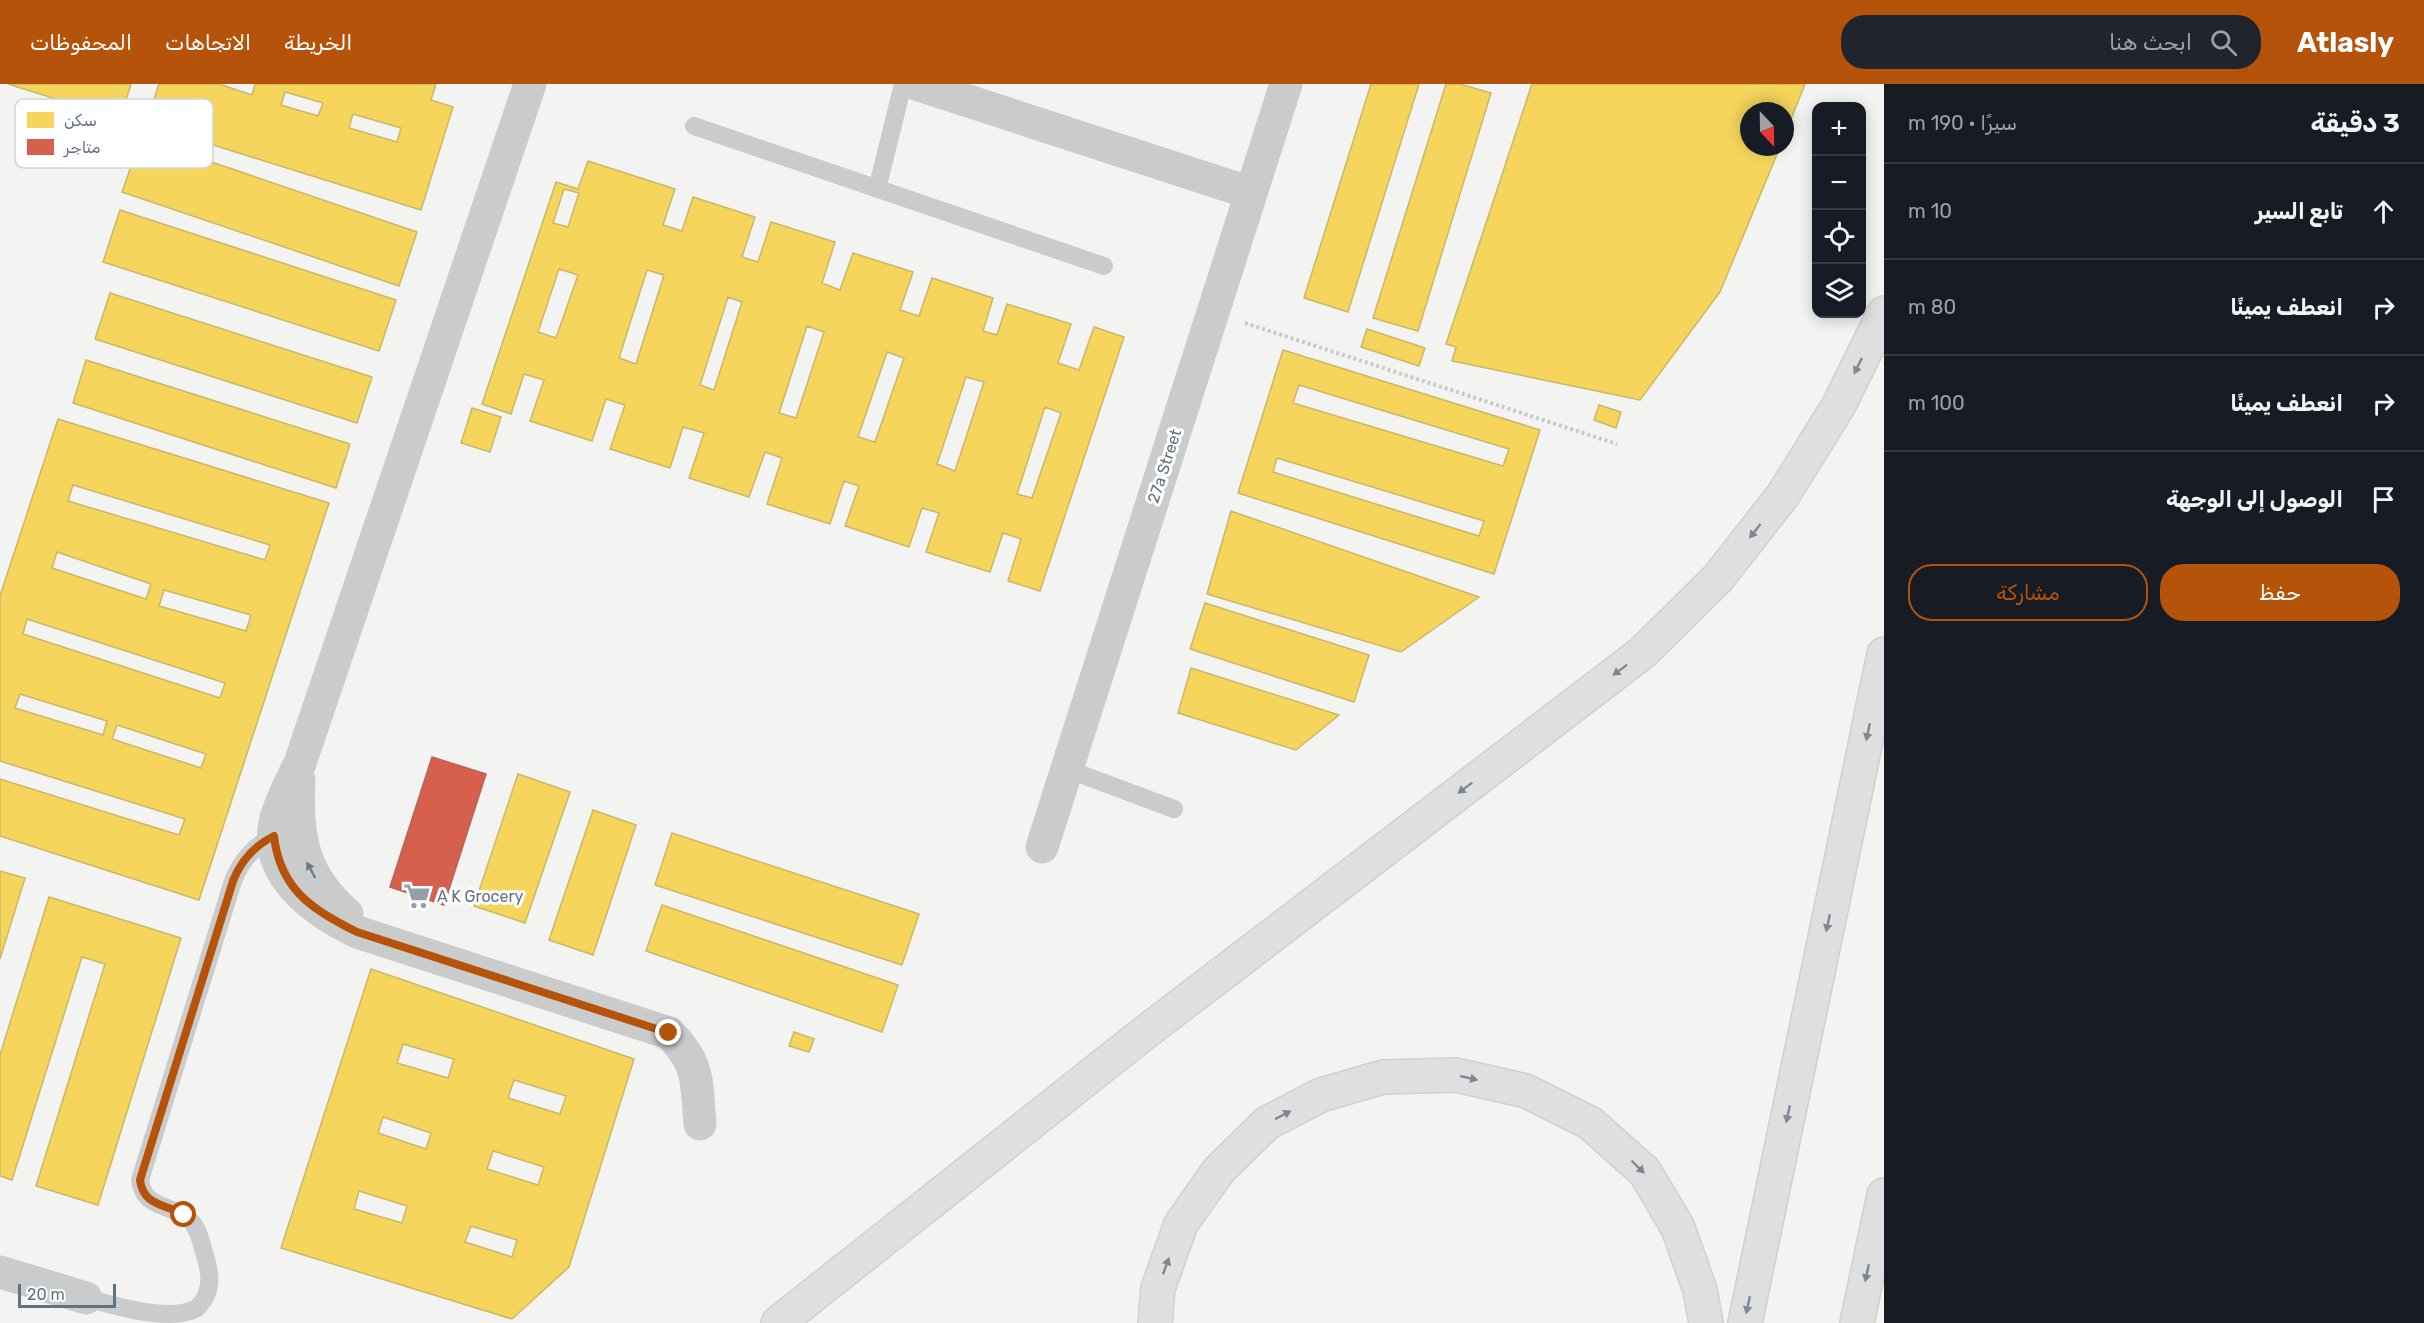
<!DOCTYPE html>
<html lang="ar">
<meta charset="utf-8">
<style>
body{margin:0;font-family:Rubik,Cairo,sans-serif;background:#20242c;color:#f1f3f6;direction:rtl}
.controls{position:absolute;right:18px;top:18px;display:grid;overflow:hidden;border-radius:12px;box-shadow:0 3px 15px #0003}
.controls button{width:54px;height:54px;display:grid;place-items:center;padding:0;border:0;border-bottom:2px solid #363941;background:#171b24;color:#f1f3f6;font:30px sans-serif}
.compass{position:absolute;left:1740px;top:18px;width:54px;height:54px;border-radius:50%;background:#171b24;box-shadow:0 3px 15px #0003;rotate:158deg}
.scale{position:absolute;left:18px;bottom:15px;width:98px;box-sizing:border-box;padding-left:6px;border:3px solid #637281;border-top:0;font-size:16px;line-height:21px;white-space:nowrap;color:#637281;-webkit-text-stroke:4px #fff;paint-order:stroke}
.stop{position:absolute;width:18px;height:18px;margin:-14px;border:4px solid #b45309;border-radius:50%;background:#fff}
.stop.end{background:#b45309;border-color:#fff;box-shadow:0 2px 6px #0008}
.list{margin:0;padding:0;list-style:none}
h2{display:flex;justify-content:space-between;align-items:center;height:78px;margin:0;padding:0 24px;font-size:26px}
h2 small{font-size:20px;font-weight:400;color:#9ea1a6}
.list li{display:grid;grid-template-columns:39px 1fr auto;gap:18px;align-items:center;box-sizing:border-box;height:96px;padding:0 24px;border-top:2px solid #363941}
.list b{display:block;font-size:22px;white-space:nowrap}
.list em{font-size:20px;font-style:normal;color:#9ea1a6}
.actions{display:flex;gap:12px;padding:18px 24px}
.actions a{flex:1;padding:14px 0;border:2px solid #b45309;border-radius:24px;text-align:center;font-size:21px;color:#b45309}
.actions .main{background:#b45309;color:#fff}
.icon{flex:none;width:33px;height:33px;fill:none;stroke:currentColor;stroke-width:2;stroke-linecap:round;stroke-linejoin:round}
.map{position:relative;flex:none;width:1884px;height:1239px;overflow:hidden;direction:ltr}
header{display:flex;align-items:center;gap:36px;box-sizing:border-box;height:84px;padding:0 30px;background:#b45309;color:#fff}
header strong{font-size:28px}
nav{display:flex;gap:33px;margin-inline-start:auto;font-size:21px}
.search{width:420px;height:54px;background:#20242c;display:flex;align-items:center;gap:15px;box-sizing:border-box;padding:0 21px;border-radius:24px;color:#9ea1a6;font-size:22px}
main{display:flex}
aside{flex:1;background:#171b24}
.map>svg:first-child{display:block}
.homes{fill:#f6d55c;stroke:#cab767;stroke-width:1.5;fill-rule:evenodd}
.shops{fill:#d6604d;stroke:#b4655d;stroke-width:1.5}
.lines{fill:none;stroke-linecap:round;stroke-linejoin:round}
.highway-casing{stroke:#cfd0d0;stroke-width:36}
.path{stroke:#c8c9c9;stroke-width:4;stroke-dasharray:3 3;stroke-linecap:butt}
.lane{stroke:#cacccc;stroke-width:18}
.street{stroke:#cacccc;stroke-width:33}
.highway{stroke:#dfdfe0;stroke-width:33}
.oneway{fill:#7c8894}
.oneway2{fill:#6d7b88}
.route{stroke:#b45309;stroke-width:8}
.labels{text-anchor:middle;stroke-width:6;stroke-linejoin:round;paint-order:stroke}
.street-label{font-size:16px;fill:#637281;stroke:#fff}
.poi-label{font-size:16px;fill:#637281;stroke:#fff;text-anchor:start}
.key{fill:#fff;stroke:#d0d5d9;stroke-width:1.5}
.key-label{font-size:16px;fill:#637281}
</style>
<header>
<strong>Atlasly</strong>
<div class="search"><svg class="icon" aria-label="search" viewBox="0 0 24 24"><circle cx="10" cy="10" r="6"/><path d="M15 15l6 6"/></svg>ابحث هنا</div>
<nav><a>الخريطة</a><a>الاتجاهات</a><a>المحفوظات</a></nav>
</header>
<main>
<aside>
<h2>3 دقيقة<small>سيرًا · 190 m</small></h2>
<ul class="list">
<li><svg class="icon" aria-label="ahead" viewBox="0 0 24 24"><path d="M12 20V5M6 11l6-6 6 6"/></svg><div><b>تابع السير</b></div><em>10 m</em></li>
<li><svg class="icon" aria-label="right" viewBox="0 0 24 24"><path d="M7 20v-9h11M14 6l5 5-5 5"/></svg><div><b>انعطف يمينًا</b></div><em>80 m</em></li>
<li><svg class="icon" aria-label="right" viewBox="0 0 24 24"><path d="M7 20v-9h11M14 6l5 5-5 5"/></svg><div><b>انعطف يمينًا</b></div><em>100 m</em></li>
<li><svg class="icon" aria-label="arrive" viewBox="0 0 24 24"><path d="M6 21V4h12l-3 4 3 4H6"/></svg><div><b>الوصول إلى الوجهة</b></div></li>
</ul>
<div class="actions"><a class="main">حفظ</a><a>مشاركة</a></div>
</aside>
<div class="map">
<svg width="1884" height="1239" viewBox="0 0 1884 1239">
<rect width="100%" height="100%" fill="#f3f3f1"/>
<path class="homes" d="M8 0H131L120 35Z
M159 0H219L252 11 255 0H436L431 16 453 23 421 126 146 40ZM285 8 323 19 318 32 281 21ZM353 30 401 44 397 58 349 44Z
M1371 0H1419L1348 228 1304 214Z
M1446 0H1460L1491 9 1418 247 1373 234Z
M1532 0H1805L1785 50V27H1749V63H1780L1720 208 1640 316 1452 277 1456 263 1446 260Z
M141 54 417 148 399 202 122 108Z
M588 77 675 105 663 141 682 147 693 113 755 133 742 173 758 178 771 138 835 158 822 199 840 206 853 169 913 188 900 226 919 232 932 194 993 214 983 247 997 251 1007 220 1071 240 1058 279 1079 286 1094 243 1124 253 1040 507 1008 497 1021 455 1003 449 990 488 926 468 939 429 922 424 909 463 845 442 859 402 844 397 830 440 767 420 782 374 765 368 749 413 689 394 704 349 683 343 670 384 610 365 625 321 606 315 592 357 530 337 544 296 524 290 511 330 482 320 556 98 578 105ZM564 105 579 109 568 143 553 139ZM559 185 578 191 556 254 538 248ZM647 186 664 191 636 280 619 274ZM728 213 742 218 714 306 700 301ZM807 242 824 248 796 334 779 329ZM887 268 904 274 875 358 858 353ZM966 293 984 298 955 387 937 380ZM1045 323 1061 329 1032 414 1017 410Z
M120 126 396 216 379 267 103 178Z
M110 209 372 293 357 339 95 255Z
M1367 245 1425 264 1419 282 1361 263Z
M1283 266 1540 346 1494 490 1238 409ZM1299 301 1509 365 1503 382 1293 319ZM1277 374 1484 437 1479 452 1273 388Z
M86 276 350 360 336 404 73 319Z
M1599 321 1621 328 1616 344 1594 336Z
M472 324 501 333 490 368 461 359Z
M58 335 329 419 199 816 0 752V695L179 751 185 735 0 677V512ZM73 401 270 461 265 476 68 417ZM57 468 151 500 146 515 52 484ZM164 506 251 531 246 547 159 522ZM27 535 225 599 220 614 23 550ZM20 610 107 637 103 651 15 624ZM117 641 206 670 201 684 112 655Z
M1231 427 1479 513 1401 568 1207 510Z
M1205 519 1369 571 1354 618 1190 565Z
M1191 584 1339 631 1296 666 1178 629Z
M518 690 570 708 525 839 474 822Z
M593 726 636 741 593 871 549 856Z
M672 749 919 830 902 881 655 801Z
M0 787 25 794 0 875Z
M49 813 181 854 98 1121 36 1102 105 880 82 873 12 1096 0 1092V971Z
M662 821 898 901 882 948 646 867Z
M371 885 634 975 569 1183 512 1235 281 1164ZM403 960 454 975 448 994 397 979ZM514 996 566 1012 560 1030 508 1014ZM383 1033 431 1049 426 1065 378 1049ZM493 1067 544 1083 538 1101 487 1085ZM359 1107 407 1122 402 1139 354 1125ZM471 1142 517 1156 512 1173 465 1158Z
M794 948 814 955 809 968 789 962Z"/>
<path class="shops" d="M432 673 486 690 444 821 390 803Z"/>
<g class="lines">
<defs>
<path id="highway" d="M778 1239 1147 947 1642 569 1718 494 1783 411 1839 321 1884 229
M1155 1239 1158 1204 1181 1140 1219 1086 1267 1039 1321 1011 1383 993 1456 991 1526 1007 1590 1039 1645 1088 1678 1144 1700 1206 1706 1239
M1745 1239 1884 570
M1857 1239 1884 1111"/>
</defs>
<use href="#highway" class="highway-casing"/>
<path class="path" d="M1245 239 1617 360"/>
<path class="lane" d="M694 42 1104 182
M877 105 903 0
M1067 685 1174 725
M86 1214C115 1222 172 1239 197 1224 215 1207 210 1186 203 1165 200 1154 198 1144 190 1136 171 1119 144 1126 140 1096L233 797C241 776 254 762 274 752"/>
<path class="street" d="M530 0 300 679C291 697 282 715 276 734 261 790 314 827 357 848L669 949C701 981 696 998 700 1040
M916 0 1251 109
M299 696C296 752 302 791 347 830
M1042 763 1286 0
M0 1188 86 1214"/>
<use href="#highway" class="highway"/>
</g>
<defs><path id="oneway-solid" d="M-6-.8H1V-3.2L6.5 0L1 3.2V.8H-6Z" transform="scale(1.5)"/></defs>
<g class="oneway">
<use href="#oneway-solid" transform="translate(1858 282) rotate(116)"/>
<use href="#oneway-solid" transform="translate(1755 447) rotate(128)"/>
<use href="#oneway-solid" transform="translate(1620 586) rotate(143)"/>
<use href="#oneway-solid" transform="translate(1868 648) rotate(102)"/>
<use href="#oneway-solid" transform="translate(1465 704) rotate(143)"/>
<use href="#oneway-solid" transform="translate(1828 839) rotate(102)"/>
<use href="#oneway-solid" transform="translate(1469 994) rotate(13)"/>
<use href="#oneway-solid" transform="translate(1788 1030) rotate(102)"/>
<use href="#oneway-solid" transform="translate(1283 1031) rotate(-28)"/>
<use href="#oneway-solid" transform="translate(1638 1083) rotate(44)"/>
<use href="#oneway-solid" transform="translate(1166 1182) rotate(-70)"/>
<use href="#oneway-solid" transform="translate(1867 1189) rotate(102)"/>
<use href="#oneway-solid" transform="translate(1748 1221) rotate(102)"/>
</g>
<use class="oneway2" href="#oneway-solid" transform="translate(311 786) rotate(-118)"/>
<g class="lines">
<path class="route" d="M184 1131C166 1120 143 1122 140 1096L233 797C241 776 254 762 274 752 280 805 312 826 357 848L669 949"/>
</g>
<defs>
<symbol id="supermarket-bare" viewBox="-9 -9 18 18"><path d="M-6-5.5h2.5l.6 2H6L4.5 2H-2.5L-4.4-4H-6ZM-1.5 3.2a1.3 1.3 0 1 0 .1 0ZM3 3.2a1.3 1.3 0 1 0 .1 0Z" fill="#959fa8" stroke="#fff" stroke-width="2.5" paint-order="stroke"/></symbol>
</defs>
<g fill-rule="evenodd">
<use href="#supermarket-bare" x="398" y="793" width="38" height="38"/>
</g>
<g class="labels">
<g class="street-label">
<text transform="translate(1164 382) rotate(-72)" y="6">27a Street</text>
</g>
<g class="poi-label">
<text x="437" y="818">A K Grocery</text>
</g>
</g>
<rect x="15" y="15" width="198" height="69" rx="9" class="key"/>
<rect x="27" y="28" width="27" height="16" fill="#f6d55c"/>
<rect x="27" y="55" width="27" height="16" fill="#d6604d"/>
<g class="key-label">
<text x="64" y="42">سكن</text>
<text x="64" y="69">متاجر</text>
</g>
</svg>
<div class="controls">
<button>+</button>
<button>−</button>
<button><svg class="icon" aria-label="locate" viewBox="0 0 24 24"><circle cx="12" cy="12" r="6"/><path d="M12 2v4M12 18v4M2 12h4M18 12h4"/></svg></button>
<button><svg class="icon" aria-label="layers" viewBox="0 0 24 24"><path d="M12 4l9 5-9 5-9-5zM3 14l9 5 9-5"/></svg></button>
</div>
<svg class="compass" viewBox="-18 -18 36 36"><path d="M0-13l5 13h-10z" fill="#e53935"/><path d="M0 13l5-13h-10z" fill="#9ea1a6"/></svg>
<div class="scale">20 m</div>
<div class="stop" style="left:184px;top:1131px"></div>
<div class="stop end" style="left:669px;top:949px"></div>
</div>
</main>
